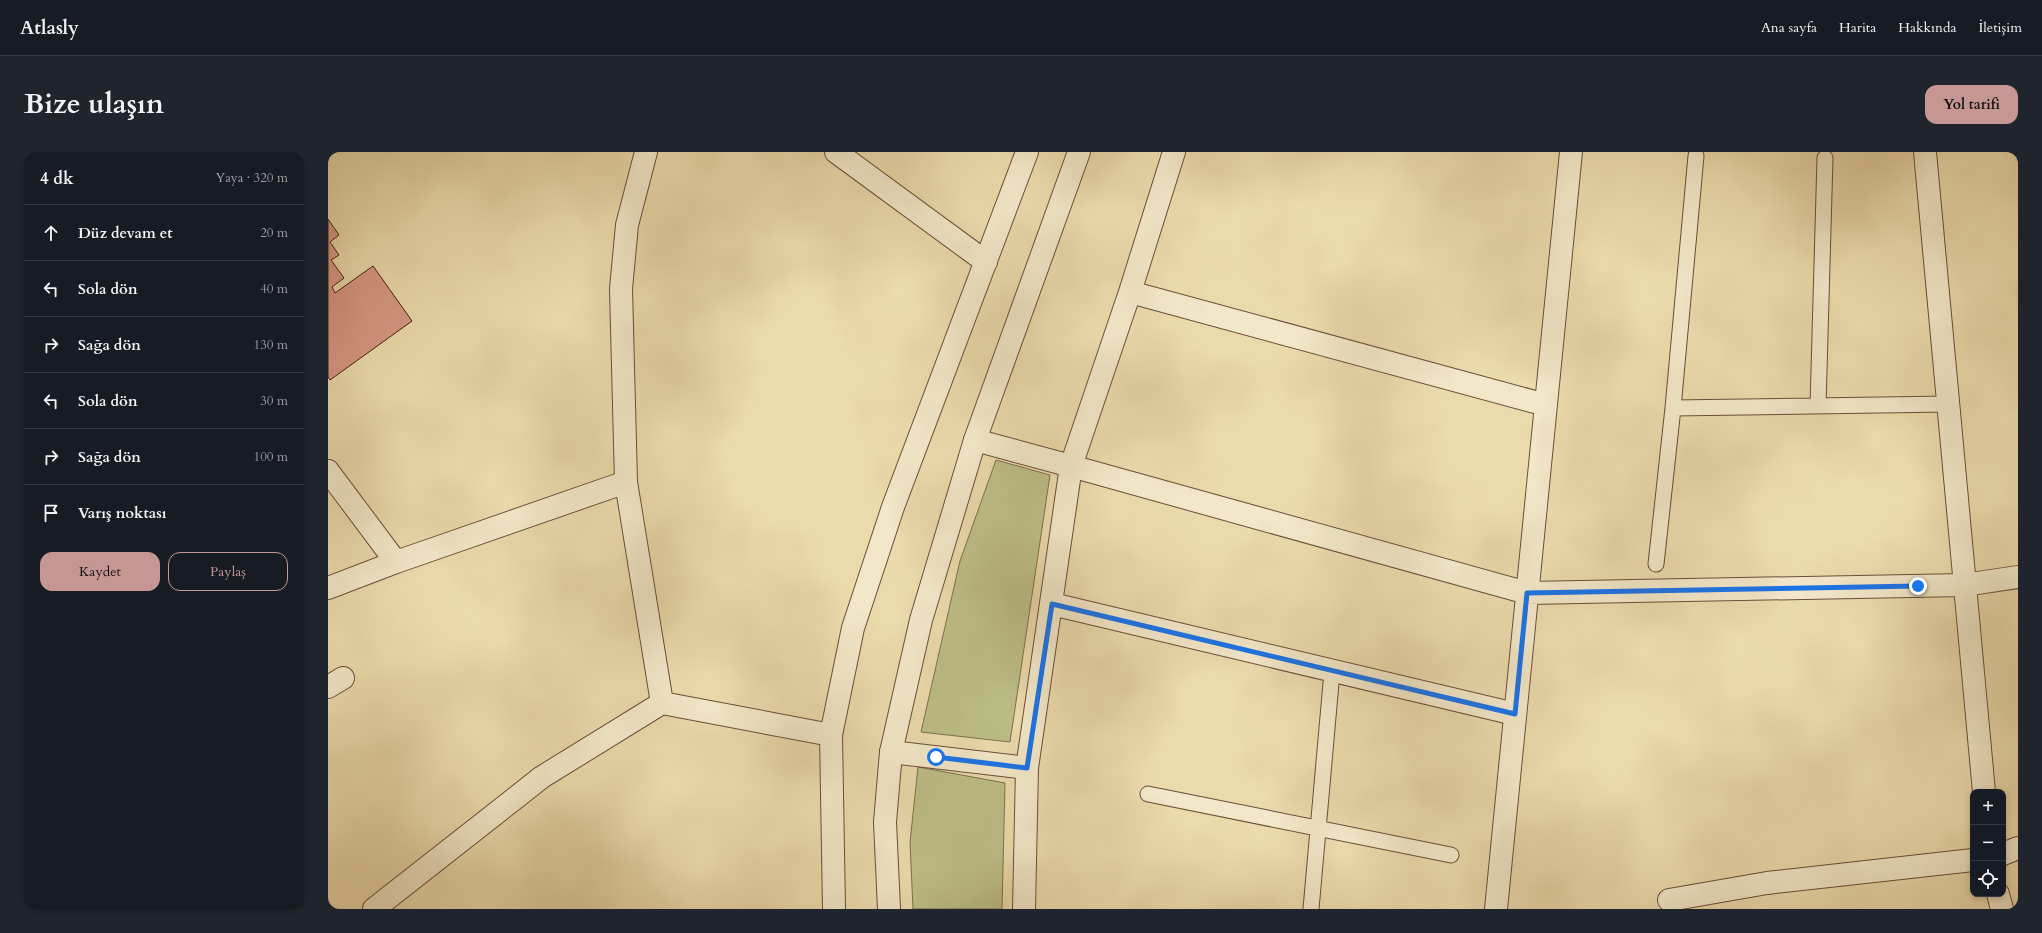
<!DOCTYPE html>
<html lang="tr">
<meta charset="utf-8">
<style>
body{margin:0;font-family:Cardo,serif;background:#20242c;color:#f1f3f6}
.controls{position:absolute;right:12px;bottom:12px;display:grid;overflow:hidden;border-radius:8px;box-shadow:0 2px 6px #0003}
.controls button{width:36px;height:36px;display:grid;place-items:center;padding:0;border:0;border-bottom:1px solid #363941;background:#171b24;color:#f1f3f6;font:20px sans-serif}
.stop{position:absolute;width:12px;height:12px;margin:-9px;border:3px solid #1a73e8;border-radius:50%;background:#fff}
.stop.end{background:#1a73e8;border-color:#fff;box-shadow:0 1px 4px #0008}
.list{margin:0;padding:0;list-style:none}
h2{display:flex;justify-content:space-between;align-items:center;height:52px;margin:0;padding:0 16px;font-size:17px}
h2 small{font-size:13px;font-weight:400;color:#9ea1a6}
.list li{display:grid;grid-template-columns:26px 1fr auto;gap:12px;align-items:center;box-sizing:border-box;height:56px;padding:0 16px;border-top:1px solid #363941}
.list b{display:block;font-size:15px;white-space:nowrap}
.list em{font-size:13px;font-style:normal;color:#9ea1a6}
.actions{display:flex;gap:8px;padding:12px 16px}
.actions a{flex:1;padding:9px 0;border:1px solid #c59692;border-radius:12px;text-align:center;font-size:14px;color:#c59692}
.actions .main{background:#c59692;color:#111}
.icon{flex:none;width:22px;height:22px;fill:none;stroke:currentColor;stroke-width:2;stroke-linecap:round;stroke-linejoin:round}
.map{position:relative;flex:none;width:1690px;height:757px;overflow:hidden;border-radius:12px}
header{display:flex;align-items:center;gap:24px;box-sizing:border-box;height:56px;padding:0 20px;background:#171b24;border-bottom:1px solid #363941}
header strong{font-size:19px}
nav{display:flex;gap:22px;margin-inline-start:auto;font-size:14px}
.intro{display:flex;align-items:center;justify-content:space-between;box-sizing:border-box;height:96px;padding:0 24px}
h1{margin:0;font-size:28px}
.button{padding:10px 18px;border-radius:12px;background:#c59692;color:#111;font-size:14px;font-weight:700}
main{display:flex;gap:24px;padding:0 24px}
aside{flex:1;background:#171b24;border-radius:12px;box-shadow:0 2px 6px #0003}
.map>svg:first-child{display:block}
.green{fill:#bcbe86;stroke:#7e6f4c}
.building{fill:#d79986;stroke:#3f2012}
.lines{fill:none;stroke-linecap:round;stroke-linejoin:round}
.service-casing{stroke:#6a4e38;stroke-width:17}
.minor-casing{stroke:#6a4e38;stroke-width:24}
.tertiary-casing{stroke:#6a4e38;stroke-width:24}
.service{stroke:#f2e7c9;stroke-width:15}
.minor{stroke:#f2e7c9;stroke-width:22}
.tertiary{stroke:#f2e7c9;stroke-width:22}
.route{stroke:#1a73e8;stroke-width:5}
</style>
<header>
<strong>Atlasly</strong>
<nav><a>Ana sayfa</a><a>Harita</a><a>Hakkında</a><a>İletişim</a></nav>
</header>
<div class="intro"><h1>Bize ulaşın</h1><a class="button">Yol tarifi</a></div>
<main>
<aside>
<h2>4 dk<small>Yaya · 320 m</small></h2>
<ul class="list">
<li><svg class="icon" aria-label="ahead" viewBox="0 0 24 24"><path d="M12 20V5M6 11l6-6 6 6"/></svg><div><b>Düz devam et</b></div><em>20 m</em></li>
<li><svg class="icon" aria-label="left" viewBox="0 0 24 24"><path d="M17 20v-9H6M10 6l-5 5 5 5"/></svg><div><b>Sola dön</b></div><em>40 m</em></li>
<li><svg class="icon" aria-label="right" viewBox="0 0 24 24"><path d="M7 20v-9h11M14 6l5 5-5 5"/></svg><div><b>Sağa dön</b></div><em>130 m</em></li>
<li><svg class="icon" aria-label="left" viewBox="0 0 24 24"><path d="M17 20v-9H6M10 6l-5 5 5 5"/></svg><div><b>Sola dön</b></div><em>30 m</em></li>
<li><svg class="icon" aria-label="right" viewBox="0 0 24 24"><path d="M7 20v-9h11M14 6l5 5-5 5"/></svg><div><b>Sağa dön</b></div><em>100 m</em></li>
<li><svg class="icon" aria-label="arrive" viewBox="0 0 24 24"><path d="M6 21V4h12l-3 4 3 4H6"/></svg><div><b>Varış noktası</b></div></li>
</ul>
<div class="actions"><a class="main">Kaydet</a><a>Paylaş</a></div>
</aside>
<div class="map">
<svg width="1690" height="757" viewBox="0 0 1690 757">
<rect width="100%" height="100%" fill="#ebdaac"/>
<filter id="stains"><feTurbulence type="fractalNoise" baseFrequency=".005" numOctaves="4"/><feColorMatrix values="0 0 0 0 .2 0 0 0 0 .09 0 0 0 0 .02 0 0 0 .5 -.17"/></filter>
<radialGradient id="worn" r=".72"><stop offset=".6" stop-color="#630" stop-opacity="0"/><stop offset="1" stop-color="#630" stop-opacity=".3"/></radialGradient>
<path class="green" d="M668 308 722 323 682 590 593 580 632 409Z
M590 615 677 631 674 757H585L582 690Z"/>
<path class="building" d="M0 67 11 83 2 90 11 103 3 108 16 126 4 135 7 141 45 114 84 169 2 228 0 225Z"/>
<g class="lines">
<defs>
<path id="service" d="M1490 254 1497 6
M1345 256 1620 252
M1328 412 1345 256 1368 4
M820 642 1123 703
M983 757 1003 531"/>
<path id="minor" d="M318 0 299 73 293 137 298 330 334 551
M508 0 658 110
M1597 0 1656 640
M802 140 1218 253
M647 288 743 314 1199 441 1636 433 1690 425
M0 319 68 410 0 436
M68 410 298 330
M724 452 1187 562
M0 535 15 526
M563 600 699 616
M1675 702 1690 696
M1670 742 1674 757
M1341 748 1439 731 1645 708
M46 757 214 625 334 551 503 583
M696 757 699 616 743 314 802 140 846 0
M1168 757 1243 0"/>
<path id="tertiary" d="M506 757 503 583 525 476 565 355 699 0
M561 757 557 670 563 600 593 468 647 288 751 0"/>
</defs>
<use href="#service" class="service-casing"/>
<use href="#minor" class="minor-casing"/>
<use href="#tertiary" class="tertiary-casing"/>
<use href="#service" class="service"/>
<use href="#minor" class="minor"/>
<use href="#tertiary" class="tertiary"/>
</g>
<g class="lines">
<path class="route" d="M608 605 699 616 724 452 1187 562 1199 441 1590 434"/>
</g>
<rect width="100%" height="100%" filter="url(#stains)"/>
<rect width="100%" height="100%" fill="url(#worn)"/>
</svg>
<div class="controls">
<button>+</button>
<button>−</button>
<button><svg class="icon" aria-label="locate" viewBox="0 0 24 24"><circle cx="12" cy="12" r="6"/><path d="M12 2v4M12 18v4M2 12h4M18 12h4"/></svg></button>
</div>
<div class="stop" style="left:608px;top:605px"></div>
<div class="stop end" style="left:1590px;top:434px"></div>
</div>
</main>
